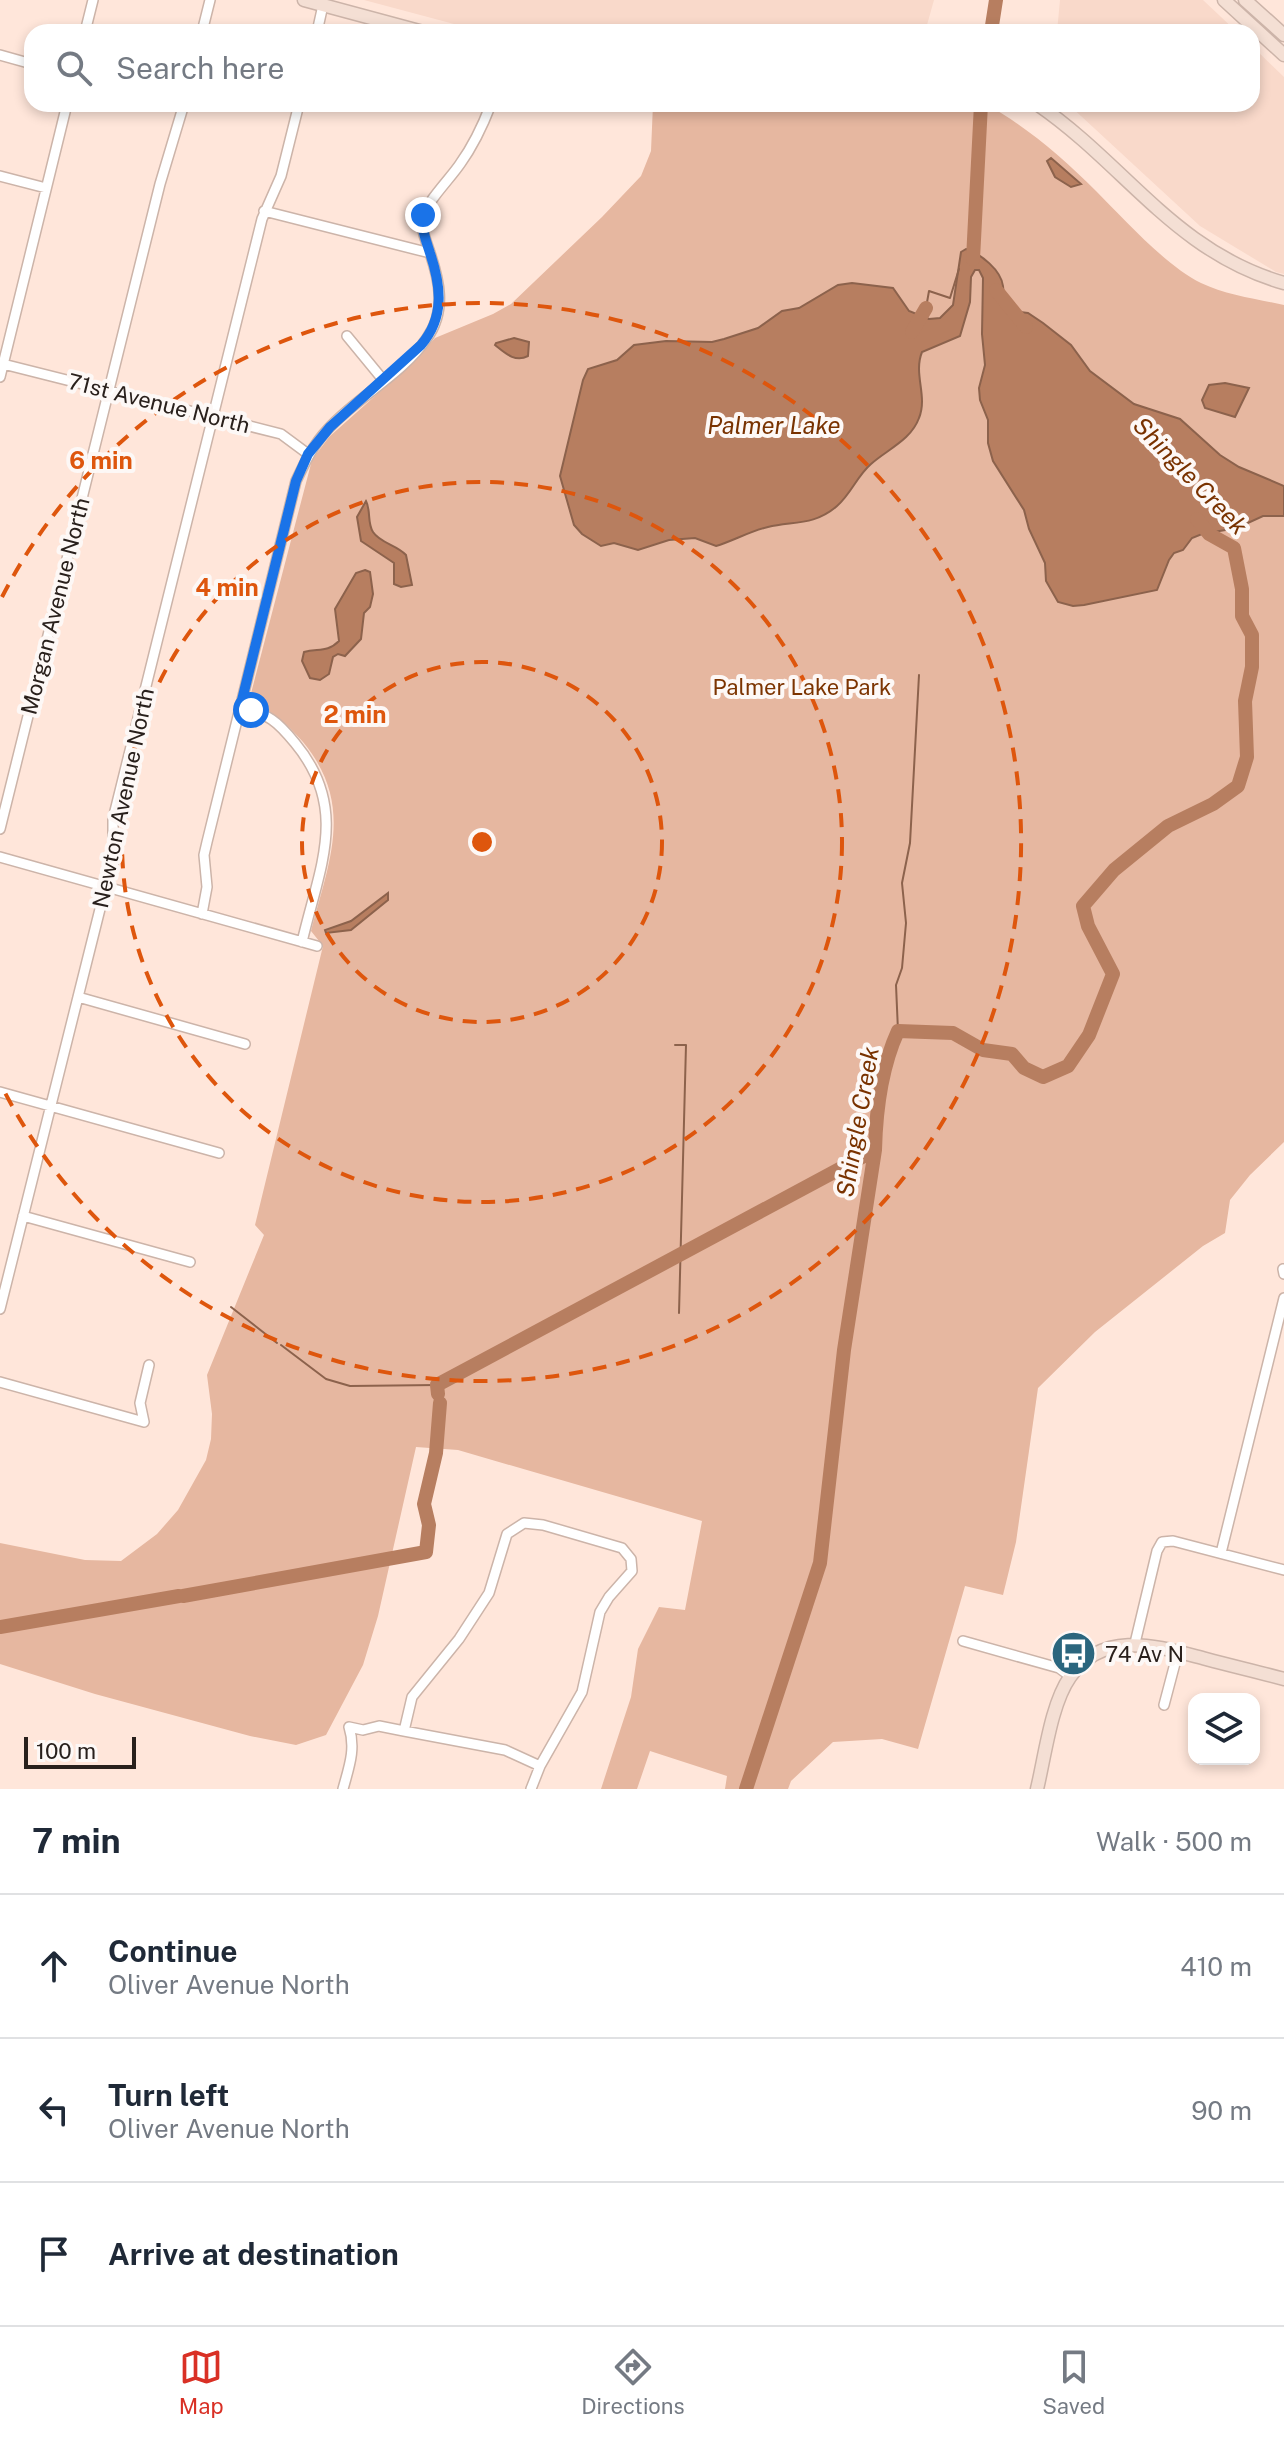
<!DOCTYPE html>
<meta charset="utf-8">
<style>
body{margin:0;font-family:"Public Sans",sans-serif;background:#f2f2f3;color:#1f2937}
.controls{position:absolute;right:24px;bottom:24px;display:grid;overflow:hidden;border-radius:16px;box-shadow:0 4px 12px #0003}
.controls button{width:72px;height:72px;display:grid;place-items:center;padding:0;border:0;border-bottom:2px solid #e0e1e3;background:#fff;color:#1f2937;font:40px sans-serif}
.scale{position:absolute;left:24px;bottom:20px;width:112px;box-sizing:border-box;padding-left:8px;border:4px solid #29201c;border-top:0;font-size:22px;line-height:28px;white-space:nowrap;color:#29201c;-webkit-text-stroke:6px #fdf8f6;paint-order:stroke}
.stop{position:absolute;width:24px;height:24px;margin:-18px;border:6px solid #1a73e8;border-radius:50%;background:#fff}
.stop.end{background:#1a73e8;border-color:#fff;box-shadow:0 2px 8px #0008}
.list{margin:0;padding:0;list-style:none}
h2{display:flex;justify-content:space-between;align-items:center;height:104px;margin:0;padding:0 32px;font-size:34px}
h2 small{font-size:26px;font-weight:400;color:#747a83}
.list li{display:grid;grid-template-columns:52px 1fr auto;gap:24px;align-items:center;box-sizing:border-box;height:144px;padding:0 32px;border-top:2px solid #e0e1e3}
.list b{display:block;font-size:30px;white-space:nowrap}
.list p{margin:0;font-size:26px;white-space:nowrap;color:#747a83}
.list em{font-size:26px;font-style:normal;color:#747a83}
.icon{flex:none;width:44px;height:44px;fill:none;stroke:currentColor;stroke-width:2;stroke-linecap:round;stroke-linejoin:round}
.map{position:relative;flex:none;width:1284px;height:1789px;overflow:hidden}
.search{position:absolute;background:#fff;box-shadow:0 4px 12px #0003;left:24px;right:24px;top:24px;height:88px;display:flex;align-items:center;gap:20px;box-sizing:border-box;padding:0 28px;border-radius:24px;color:#747a83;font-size:30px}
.sheet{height:536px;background:#fff}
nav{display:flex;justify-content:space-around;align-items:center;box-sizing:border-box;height:112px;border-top:2px solid #e0e1e3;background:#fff;font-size:22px;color:#747a83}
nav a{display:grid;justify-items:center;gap:4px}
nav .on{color:#d93025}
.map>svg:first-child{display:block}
.built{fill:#f9d9ca}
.green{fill:#e6b7a0}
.water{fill:#b77e60;stroke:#8c624c;stroke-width:2}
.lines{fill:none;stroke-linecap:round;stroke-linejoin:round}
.stream{stroke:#8c624c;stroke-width:2}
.river{stroke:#b77e60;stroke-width:14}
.street-casing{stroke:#ccb4a9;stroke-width:12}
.secondary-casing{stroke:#ccb4a9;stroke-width:15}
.street{stroke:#fff;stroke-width:9}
.secondary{stroke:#f4dfd4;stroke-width:12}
.route{stroke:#1a73e8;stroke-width:10}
.ring{fill:none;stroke:#de560d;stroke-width:4;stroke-dasharray:14 10}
.labels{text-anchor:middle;stroke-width:8;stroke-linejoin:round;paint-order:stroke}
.street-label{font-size:22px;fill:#29201c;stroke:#fdf8f6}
.park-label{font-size:22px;fill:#7c3401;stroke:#fdf8f6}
.poi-label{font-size:22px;fill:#29201c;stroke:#fdf8f6;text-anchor:start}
.water-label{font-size:24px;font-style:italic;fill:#793200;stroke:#fdf8f6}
.centre{fill:#de560d;stroke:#fdf8f6;stroke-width:4}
.ring-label{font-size:24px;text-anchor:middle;font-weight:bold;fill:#de560d;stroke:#fdf8f6;stroke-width:8;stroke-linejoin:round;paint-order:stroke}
</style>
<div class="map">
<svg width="1284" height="1789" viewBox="0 0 1284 1789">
<rect width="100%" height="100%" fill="#ffe6da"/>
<path class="built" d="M364 0H934L925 32H484Z
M1060 0H1203L1237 32H1057Z
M1252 46 1284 77V274L1276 272 1200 226 1068 104H1252Z"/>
<path class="green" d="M653 104H986C1027 127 1063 158 1096 191 1124 219 1166 266 1201 283 1226 295 1257 299 1284 305V1142L1250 1175 1230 1200 1225 1233 1203 1246 1095 1332 1038 1388 1016 1542 1003 1595 965 1586 918 1749 882 1739 833 1742 791 1781 788 1789H725L727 1776 650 1751 637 1789H601L631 1697 638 1649 659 1607 685 1610 702 1521 458 1450 416 1447 378 1616 363 1665 326 1735 296 1745 250 1736 95 1694 0 1664V1543L85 1560 121 1561 157 1534 178 1510 206 1460 211 1439 212 1414 207 1375 264 1235 255 1225 323 946 311 931C329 861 355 805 303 742 286 723 273 711 249 701L312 460 329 437 412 363 435 338 493 314 511 304 602 217 641 176 651 151Z"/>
<path class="water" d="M1051 158 1081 184 1071 187 1055 177 1047 161Z
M966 249C981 254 1001 270 1003 286 1004 297 1004 302 1011 311L1028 313 1043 323 1071 345 1090 371 1134 404 1180 419 1220 455 1239 467 1284 486V516H1263L1237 528 1202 534 1192 538 1183 550 1174 553 1169 560 1157 590 1084 605 1073 606 1058 602 1046 581 1045 563 1029 529 1024 510 993 461 988 443V420L980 400 979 388 985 365 982 334 983 278 979 270H975L971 277 970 302 960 336 922 352C913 374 928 396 919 418 911 440 888 449 871 464 857 476 851 494 837 506 814 526 793 521 768 527 750 531 733 541 716 546L695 538 669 540 638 550 614 543 601 546 582 534 574 525 560 476 583 380 588 369 617 360 634 345 666 341 712 342 724 339 758 328 782 311 799 308 838 285 852 283 893 288 909 311 929 319 940 318 953 305 961 252Z
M514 338 529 342 528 356C515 363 505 353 495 345L496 343Z
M1225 383 1249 388 1235 417 1205 408 1202 400 1209 385Z
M366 501C371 510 367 523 373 532 380 543 397 545 406 555L412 585 401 587 394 584V563L361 541 357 517Z
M365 570 370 572 373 594 370 607 364 613 361 639 345 656 338 654 333 657 329 674 320 680 310 678 302 661 304 652C318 648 327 653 339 641L335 609 356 573Z
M388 893V900L351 930 326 933 325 930 351 921Z"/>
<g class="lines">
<path class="stream" d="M926 308 929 291 950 298 959 269
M898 1031 896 985 902 968 906 923 902 883 910 843 919 675
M675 1045H686L679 1313
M231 1307 277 1343
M281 1345 326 1379 350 1386 437 1385"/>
<path class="river" d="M991 32 996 0
M973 259 981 104
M996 290 1026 327
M912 332 926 308
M438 1394 437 1385 875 1150
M183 1596 426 1552 429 1525 424 1504 436 1453 440 1403
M0 1627 179 1596
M746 1789 820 1563 844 1350 875 1150C876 1109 881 1068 898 1031L953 1033 983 1050 1012 1054 1024 1068 1043 1077 1068 1066 1089 1035 1113 974 1088 926 1083 906 1114 870 1168 826 1213 804 1238 786 1247 757 1245 701 1252 667V635L1242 616V589L1234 548 1209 534 1197 519"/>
<defs>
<path id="street" d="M85 32 93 0
M202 32 210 0
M317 32 323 5
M0 55 32 64
M0 176 46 188
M264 211 430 253
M347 336 384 381
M3 364 281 434 308 454
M0 377 67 104
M240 708C269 714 277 721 295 743 350 809 319 868 302 942
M0 829 160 184 184 104
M0 857 317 946
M202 914 207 887 204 855 207 842 296 481C305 462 313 445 328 429 358 396 402 375 427 338 447 310 439 279 429 250 426 240 421 230 422 220 425 203 450 179 460 164 473 146 483 125 491 104
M78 997 245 1044
M0 1092 219 1153
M23 1216 190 1262
M1283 1269 1284 1274
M0 1309 106 885 113 864V819L262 219 281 176 299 104
M0 1382 144 1422 140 1403 149 1365
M1221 1553 1284 1298
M963 1641 1059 1668 1070 1676
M1135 1643 1157 1551 1162 1542 1173 1541 1284 1570
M1164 1705 1178 1652
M343 1789C349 1767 356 1749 349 1727L363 1730 379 1726 404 1731 412 1697 459 1639 489 1593 507 1534 524 1523 543 1525 622 1548 631 1559 632 1571 609 1597 600 1612 582 1692 540 1766 505 1750 404 1731
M531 1789 540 1766"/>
<path id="secondary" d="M304 0 423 32
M1224 0 1284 55
M1245 0 1284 35
M1037 104C1126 165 1175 252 1284 283
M1037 1789C1045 1756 1051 1704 1070 1677 1104 1628 1159 1647 1206 1659 1232 1666 1258 1672 1284 1679"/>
</defs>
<use href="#street" class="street-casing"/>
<use href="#secondary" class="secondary-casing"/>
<use href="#street" class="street"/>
<use href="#secondary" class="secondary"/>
</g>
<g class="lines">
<path class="route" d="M251 710 240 708 296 481 308 454 330 427 421 345C445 317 441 286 430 253 426 240 421 229 423 215"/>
</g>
<g class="ring">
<circle cx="482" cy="842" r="180"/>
<circle cx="482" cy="842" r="360"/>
<path d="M2 597A539 539 0 1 1 2 1087"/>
</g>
<defs>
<symbol id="bus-disc" viewBox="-11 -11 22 22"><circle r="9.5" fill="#2b667e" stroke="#fdf8f6"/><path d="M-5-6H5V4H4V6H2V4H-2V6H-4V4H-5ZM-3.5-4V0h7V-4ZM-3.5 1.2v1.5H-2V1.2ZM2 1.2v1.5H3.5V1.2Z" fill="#fff"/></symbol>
</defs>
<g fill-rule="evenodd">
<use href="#bus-disc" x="1048" y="1628" width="51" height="51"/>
</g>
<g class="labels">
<g class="street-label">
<text transform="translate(159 403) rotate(14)" y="8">71st Avenue North</text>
<text transform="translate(55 606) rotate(-76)" y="8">Morgan Avenue North</text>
<text transform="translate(123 798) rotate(-78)" y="8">Newton Avenue North</text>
</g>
<g class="park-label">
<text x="802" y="695">Palmer Lake Park</text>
</g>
<g class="poi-label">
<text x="1105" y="1662">74 Av N</text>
</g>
<g class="water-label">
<text x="774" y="434">Palmer Lake</text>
<text transform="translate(1190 476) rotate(46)" y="8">Shingle Creek</text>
<text transform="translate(858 1122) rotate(-80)" y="8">Shingle Creek</text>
</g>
</g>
<circle cx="482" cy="842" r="12" class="centre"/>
<g class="ring-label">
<text x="101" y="469">6 min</text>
<text x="227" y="596">4 min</text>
<text x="355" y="723">2 min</text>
</g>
</svg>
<div class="controls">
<button><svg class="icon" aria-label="layers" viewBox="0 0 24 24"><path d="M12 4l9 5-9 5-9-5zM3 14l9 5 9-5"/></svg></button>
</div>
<div class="scale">100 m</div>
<div class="stop" style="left:251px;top:710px"></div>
<div class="stop end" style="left:423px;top:215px"></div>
<div class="search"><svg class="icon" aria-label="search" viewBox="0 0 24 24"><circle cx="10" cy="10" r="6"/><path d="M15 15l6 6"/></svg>Search here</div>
</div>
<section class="sheet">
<h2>7 min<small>Walk · 500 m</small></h2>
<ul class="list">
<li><svg class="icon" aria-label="ahead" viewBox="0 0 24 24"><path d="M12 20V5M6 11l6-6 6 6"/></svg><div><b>Continue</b><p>Oliver Avenue North</p></div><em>410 m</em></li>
<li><svg class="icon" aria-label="left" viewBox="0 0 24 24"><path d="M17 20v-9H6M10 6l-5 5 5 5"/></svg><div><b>Turn left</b><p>Oliver Avenue North</p></div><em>90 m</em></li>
<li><svg class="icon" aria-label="arrive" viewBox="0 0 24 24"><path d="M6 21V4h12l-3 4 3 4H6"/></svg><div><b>Arrive at destination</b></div></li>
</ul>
</section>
<nav>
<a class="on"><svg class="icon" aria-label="map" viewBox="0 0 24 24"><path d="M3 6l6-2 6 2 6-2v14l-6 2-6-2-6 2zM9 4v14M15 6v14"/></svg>Map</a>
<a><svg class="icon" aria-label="directions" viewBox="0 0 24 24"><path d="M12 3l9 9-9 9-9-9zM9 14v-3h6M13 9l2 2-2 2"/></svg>Directions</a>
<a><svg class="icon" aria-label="saved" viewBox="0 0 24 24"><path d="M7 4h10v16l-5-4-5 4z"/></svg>Saved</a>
</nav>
